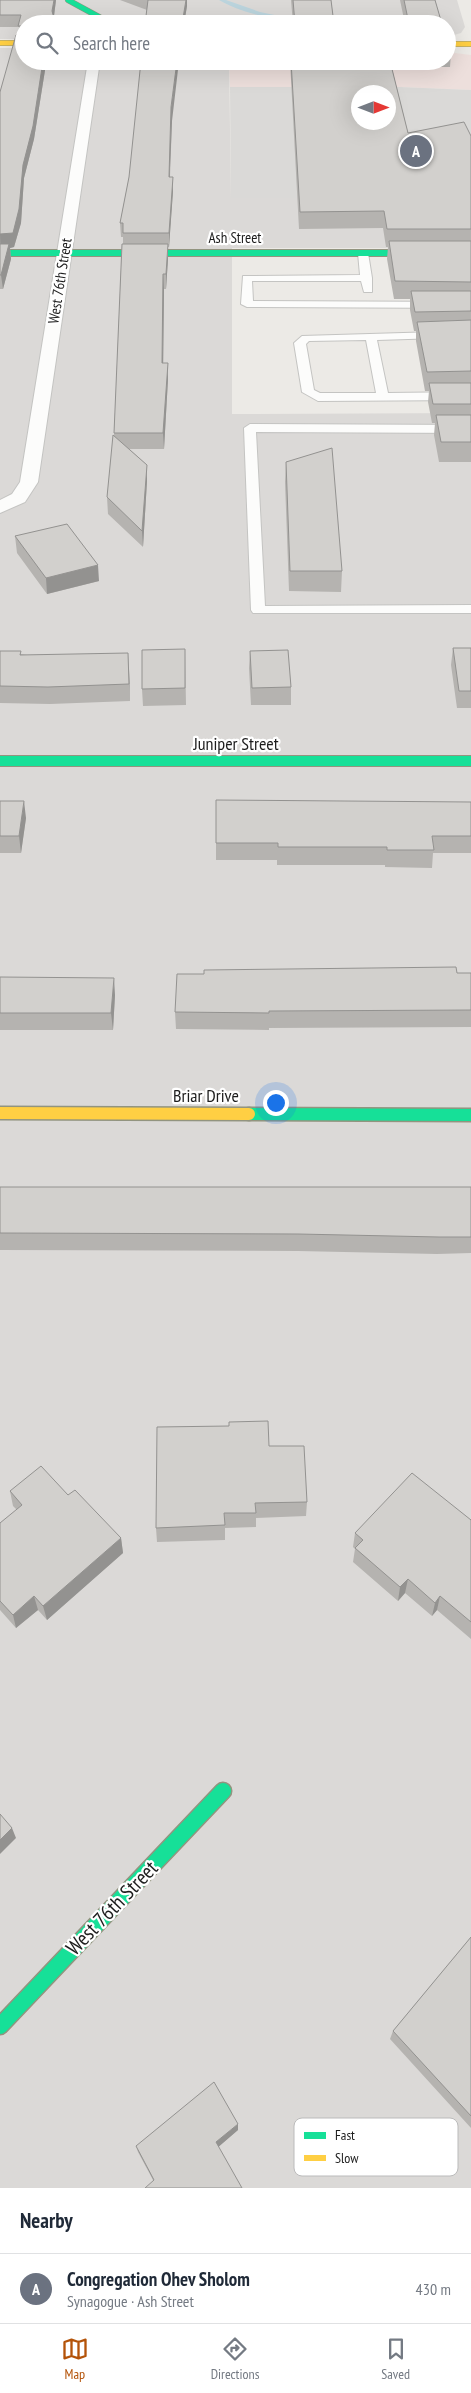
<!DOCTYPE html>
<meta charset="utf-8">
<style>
body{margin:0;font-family:"PT Sans Narrow",sans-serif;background:#f2f2f3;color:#1f2937}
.compass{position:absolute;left:351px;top:85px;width:45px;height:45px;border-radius:50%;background:#fff;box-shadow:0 5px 20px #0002;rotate:90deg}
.you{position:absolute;left:275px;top:1102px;width:18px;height:18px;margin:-12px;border:4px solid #fff;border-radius:50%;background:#1a73e8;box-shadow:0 0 0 8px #1a73e833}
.badge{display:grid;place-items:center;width:32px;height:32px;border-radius:50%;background:#b45309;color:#fff;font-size:16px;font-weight:700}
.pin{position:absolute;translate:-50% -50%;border:2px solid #fff;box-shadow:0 1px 5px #0006}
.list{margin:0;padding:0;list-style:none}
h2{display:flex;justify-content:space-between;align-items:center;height:65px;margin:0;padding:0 20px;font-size:21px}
h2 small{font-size:16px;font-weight:400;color:#747a83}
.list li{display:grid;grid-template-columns:32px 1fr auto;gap:15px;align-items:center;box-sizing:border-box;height:70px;padding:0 20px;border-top:1px solid #e0e1e3}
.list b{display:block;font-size:19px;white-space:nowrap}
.list p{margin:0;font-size:16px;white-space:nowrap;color:#747a83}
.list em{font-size:16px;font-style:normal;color:#747a83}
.icon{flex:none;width:28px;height:28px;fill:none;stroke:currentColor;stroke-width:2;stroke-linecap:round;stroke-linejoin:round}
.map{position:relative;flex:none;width:471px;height:2188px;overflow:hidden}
.search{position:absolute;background:#fff;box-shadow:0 5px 20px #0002;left:15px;right:15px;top:15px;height:55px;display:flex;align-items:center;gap:12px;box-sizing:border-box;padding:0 18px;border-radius:28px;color:#747a83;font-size:19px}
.sheet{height:135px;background:#fff}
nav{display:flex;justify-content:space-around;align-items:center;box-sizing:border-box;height:70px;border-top:1px solid #e0e1e3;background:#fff;font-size:14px;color:#747a83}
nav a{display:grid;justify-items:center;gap:2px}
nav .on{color:#b45309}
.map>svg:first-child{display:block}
.residential{fill:#dbd9d7}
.commercial{fill:#eddfdc}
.religious{fill:#dad9d7;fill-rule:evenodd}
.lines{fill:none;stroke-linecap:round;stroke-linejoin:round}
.stream{fill:#bbd4dd;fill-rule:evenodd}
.lane-casing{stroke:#c4c4c2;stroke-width:2}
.street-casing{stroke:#c4c4c2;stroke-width:2}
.fast-far4-casing{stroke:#92947f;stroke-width:6}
.fast-far3-casing{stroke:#92947f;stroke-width:8}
.fast-far2-casing{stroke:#92947f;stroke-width:12}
.fast-far1-casing{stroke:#92947f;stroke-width:15}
.fast-casing{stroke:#92947f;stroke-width:19}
.slow-far1-casing{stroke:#92947f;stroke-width:6}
.slow-casing{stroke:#92947f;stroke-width:15}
.lane{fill:#fcfcfb;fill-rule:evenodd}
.street{fill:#fcfcfb;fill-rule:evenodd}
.fast-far4{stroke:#16e098;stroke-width:5}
.fast-far3{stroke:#16e098;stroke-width:6}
.fast-far2{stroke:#16e098;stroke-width:10}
.fast-far1{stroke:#16e098;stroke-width:12}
.fast{stroke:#16e098;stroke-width:16}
.slow-far1{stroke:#ffcf43;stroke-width:5}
.slow{stroke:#ffcf43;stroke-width:12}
.wall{fill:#b5b3b0}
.shaded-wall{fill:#939290}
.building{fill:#d2d0cd;stroke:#939290;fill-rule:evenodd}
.labels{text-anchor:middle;stroke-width:4.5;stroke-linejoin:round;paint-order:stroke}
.far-street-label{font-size:15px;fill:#1d1d1d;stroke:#fff}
.street-label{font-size:18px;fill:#1d1d1d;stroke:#fff}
.near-street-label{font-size:21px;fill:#1d1d1d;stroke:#fff}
.key{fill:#fff;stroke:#bbb;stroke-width:1}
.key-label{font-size:14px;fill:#1d1d1d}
</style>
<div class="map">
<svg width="471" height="2188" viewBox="0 0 471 2188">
<rect width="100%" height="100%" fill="#eceae6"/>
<path class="residential" d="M0 0H457L465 27 461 33 447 37V24H24V39H0Z
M0 48H24V61H229L231 198H471V248H232V414L471 413V2188H0Z"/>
<path class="commercial" d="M447 52 471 55V90L399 87H230L229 61H447Z"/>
<path class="religious" d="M230 87H399L471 90V198H231ZM358 92H388V122H358Z"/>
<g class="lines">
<path class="stream" d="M219 0H226L260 12 317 24C290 24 242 14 219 0Z"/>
<defs>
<path id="lane" d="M363 250 368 253 372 278V292H364L361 281H252L253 301 471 302V308L247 307 241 304 243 276 360 275 358 253Z
M471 331V337L377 340 388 393 471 392V400L318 401 302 392 294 343 302 336ZM366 340 376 393H320L314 390 306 344 309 341Z
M250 424 471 425V433L256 432 265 606 471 605V613H253L251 610 244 428Z"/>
<path id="street" d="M88 61H100L38 482 25 502 0 513V500L12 494 20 482Z"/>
<path id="fast-far4" d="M68 0 112 24"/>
<path id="fast-far3" d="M0 253H471"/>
<path id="fast-far2" d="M0 761H471"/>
<path id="fast-far1" d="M249 1114 471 1115"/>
<path id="fast" d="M0 2026 223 1791"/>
<path id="slow-far1" d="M0 43H24
M447 44H471"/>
<path id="slow" d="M0 1113 249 1114"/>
</defs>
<use href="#lane" class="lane-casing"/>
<use href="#street" class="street-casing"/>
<use href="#fast-far4" class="fast-far4-casing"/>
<use href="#fast-far3" class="fast-far3-casing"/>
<use href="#fast-far2" class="fast-far2-casing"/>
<use href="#fast-far1" class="fast-far1-casing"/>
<use href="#fast" class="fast-casing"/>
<use href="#slow-far1" class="slow-far1-casing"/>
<use href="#slow" class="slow-casing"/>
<use href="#lane" class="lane"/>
<use href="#street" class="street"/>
<use href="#fast-far4" class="fast-far4"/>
<use href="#fast-far3" class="fast-far3"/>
<use href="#fast-far2" class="fast-far2"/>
<use href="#fast-far1" class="fast-far1"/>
<use href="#fast" class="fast"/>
<use href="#slow-far1" class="slow-far1"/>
<use href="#slow" class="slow"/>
</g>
<path class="wall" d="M0 0H56L54 17 24 24V61H50L49 64H46L34 139 24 178 21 223 14 247 10 248 11 259 3 289H0V92L19 35V27H0Z
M120 0H187V6L184 24H145L147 10Z
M291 0H331L334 24H293Z
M400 0H435L442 24H405Z
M447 40 451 53 450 67H415L413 61H447Z
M290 61H390L408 133 471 136V462H439L434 435 435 423H432L428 402 429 391H425L416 341V331H414L410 310V299H394L387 259 388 247H386L383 228 299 229Z
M172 121 170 177 173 191 169 247H168V259L166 289H164L163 363H168V379L164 449H129L147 465V481L143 547 108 514 107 497 114 436 122 244H123V237H121L120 223 129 177Z
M286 462 342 571 341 592 289 591 285 482Z
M15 536 99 581 47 594 17 553Z
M453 648H471V708H457L451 665Z
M185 649 186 705 143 706 142 689Z
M0 651 129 670 130 701 50 704 0 703Z
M250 651 291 687V705H251L249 668Z
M0 801 26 818 21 853H0Z
M471 802V853H433L432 868 385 867V865H277V860H216V843Z
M471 973V1027L269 1028V1030L176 1029 175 1012 204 974Z
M0 977 115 995 113 1030H0Z
M0 1187H471V1253L437 1254 298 1251 0 1250Z
M269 1446 307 1502 306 1516 256 1518V1527L225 1528V1540L157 1542 156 1528Z
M10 1491 68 1495 121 1538 123 1553 47 1620 38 1610 16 1628 0 1610V1523L17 1510 13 1506Z
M471 1519V1639L437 1610 432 1616 405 1593 398 1601 353 1562 355 1549 353 1547 355 1533Z
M471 1937V2128L390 2039 393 2031Z
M238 2130 218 2147 153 2180 138 2152 136 2146Z"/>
<path class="shaded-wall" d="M54 0H56L53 23 52 11Z
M186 0H187V6L184 24H182Z
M43 61H46V64L34 139 24 178 21 223 14 247 10 248 11 259 3 289 1 275 0 234Z
M177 61H179L172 121 169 191V177L171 107Z
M173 177V191L169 247V233Z
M168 244V259L166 289V274Z
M163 274 164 289 163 379 162 363Z
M168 363V379L164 449 163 433Z
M147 465V481L143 547 142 531Z
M98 565 99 581 47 594 46 578Z
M128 653 129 670 130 701 129 684Z
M24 801 26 818 21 853 19 836Z
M114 978 115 995 113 1030 111 1013Z
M121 1538 123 1553 47 1620 43 1606Z
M408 1579 405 1593 398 1601 400 1587Z
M34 1596 38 1610 16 1628 13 1615Z
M440 1596 437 1610 432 1616 435 1603Z
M12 1828 16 1838 0 1854V1840Z
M238 2124V2130L216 2149V2142Z"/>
<path class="building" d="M0 0H54L52 11 55 22 54 24H24V26H18L21 15H0Z
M148 0H186L182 24H145Z
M293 0H331L334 24H295Z
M404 0H435L442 24H409Z
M24 34V61H43L33 126 23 165 19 209 13 233 0 234V92L16 35Z
M447 40 451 53H447Z
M141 61H177L171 107 169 177H173L169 233H123V223H120L129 177Z
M291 61H390L408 133 464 122 471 136V229H387L384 211 300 212ZM358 92H388V122H358Z
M389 241H471V282L395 281Z
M0 244H9L1 275H0Z
M122 244H168L166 274H163L162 363H168L163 433H114Z
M411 291H471V311L415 312Z
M471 320V371L427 372 417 322Z
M429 383H471V404H433Z
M436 415H471V442H441Z
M113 435 147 465 142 531 107 497Z
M332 448 342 571H290L286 462Z
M67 524 98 565 46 578 15 536Z
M453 648H471V691H459Z
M185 649V688L142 689V650Z
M288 650 291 687 252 688 250 651Z
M0 651H21L20 655 128 653 129 684 48 687 0 686Z
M216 800 471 802V836H432L434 850H387V847H278V843H216Z
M0 801H24L19 836H0Z
M456 967 457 973H471V1010L269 1011V1013L175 1012 177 974H204V970Z
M0 977 114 978 111 1013H0Z
M0 1187H471V1237H439L298 1234 0 1233Z
M268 1421 269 1446H304L307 1502 255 1503 256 1513H224L225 1525 156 1528 157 1427 229 1426V1422Z
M41 1466 68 1495 75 1490 121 1538 43 1606 34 1596 13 1615 0 1601V1523L22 1505 10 1491Z
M412 1473 471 1520V1519V1622L440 1596 435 1603 408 1579 400 1587 355 1548 363 1540 355 1533Z
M0 1814 12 1828 0 1840Z
M471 1937V2116L393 2031Z
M214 2082 238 2124 216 2142 242 2188H145L154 2180 136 2146Z"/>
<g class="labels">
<g class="far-street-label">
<text x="235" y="243">Ash Street</text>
<text transform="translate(60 281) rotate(-81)" y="5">West 76th Street</text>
</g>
<g class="street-label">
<text x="236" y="750">Juniper Street</text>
<text x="206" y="1102">Briar Drive</text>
</g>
<g class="near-street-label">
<text transform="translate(112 1908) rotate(-46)" y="7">West 76th Street</text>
</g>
</g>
<rect x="294" y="2118" width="164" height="58" rx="8" class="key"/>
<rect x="304" y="2132" width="22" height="7" fill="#16e098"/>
<rect x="304" y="2155" width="22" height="6" fill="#ffcf43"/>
<g class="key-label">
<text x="335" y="2140">Fast</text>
<text x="335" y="2163">Slow</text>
</g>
</svg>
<svg class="compass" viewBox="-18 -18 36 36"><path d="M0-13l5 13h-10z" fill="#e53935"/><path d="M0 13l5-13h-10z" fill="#747a83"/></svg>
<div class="you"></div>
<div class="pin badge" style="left:416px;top:151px;background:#6b7280">A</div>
<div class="search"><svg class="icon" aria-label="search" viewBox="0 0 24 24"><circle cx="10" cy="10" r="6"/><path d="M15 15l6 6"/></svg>Search here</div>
</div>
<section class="sheet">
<h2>Nearby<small></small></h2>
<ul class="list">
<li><span class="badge" style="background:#6b7280">A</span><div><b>Congregation Ohev Sholom</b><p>Synagogue · Ash Street</p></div><em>430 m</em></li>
</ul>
</section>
<nav>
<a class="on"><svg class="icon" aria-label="map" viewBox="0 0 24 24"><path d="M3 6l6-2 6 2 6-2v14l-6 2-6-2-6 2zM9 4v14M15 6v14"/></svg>Map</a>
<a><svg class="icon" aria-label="directions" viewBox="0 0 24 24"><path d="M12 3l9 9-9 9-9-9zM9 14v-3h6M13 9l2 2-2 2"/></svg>Directions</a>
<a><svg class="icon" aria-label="saved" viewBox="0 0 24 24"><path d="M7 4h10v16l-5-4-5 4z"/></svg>Saved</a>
</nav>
